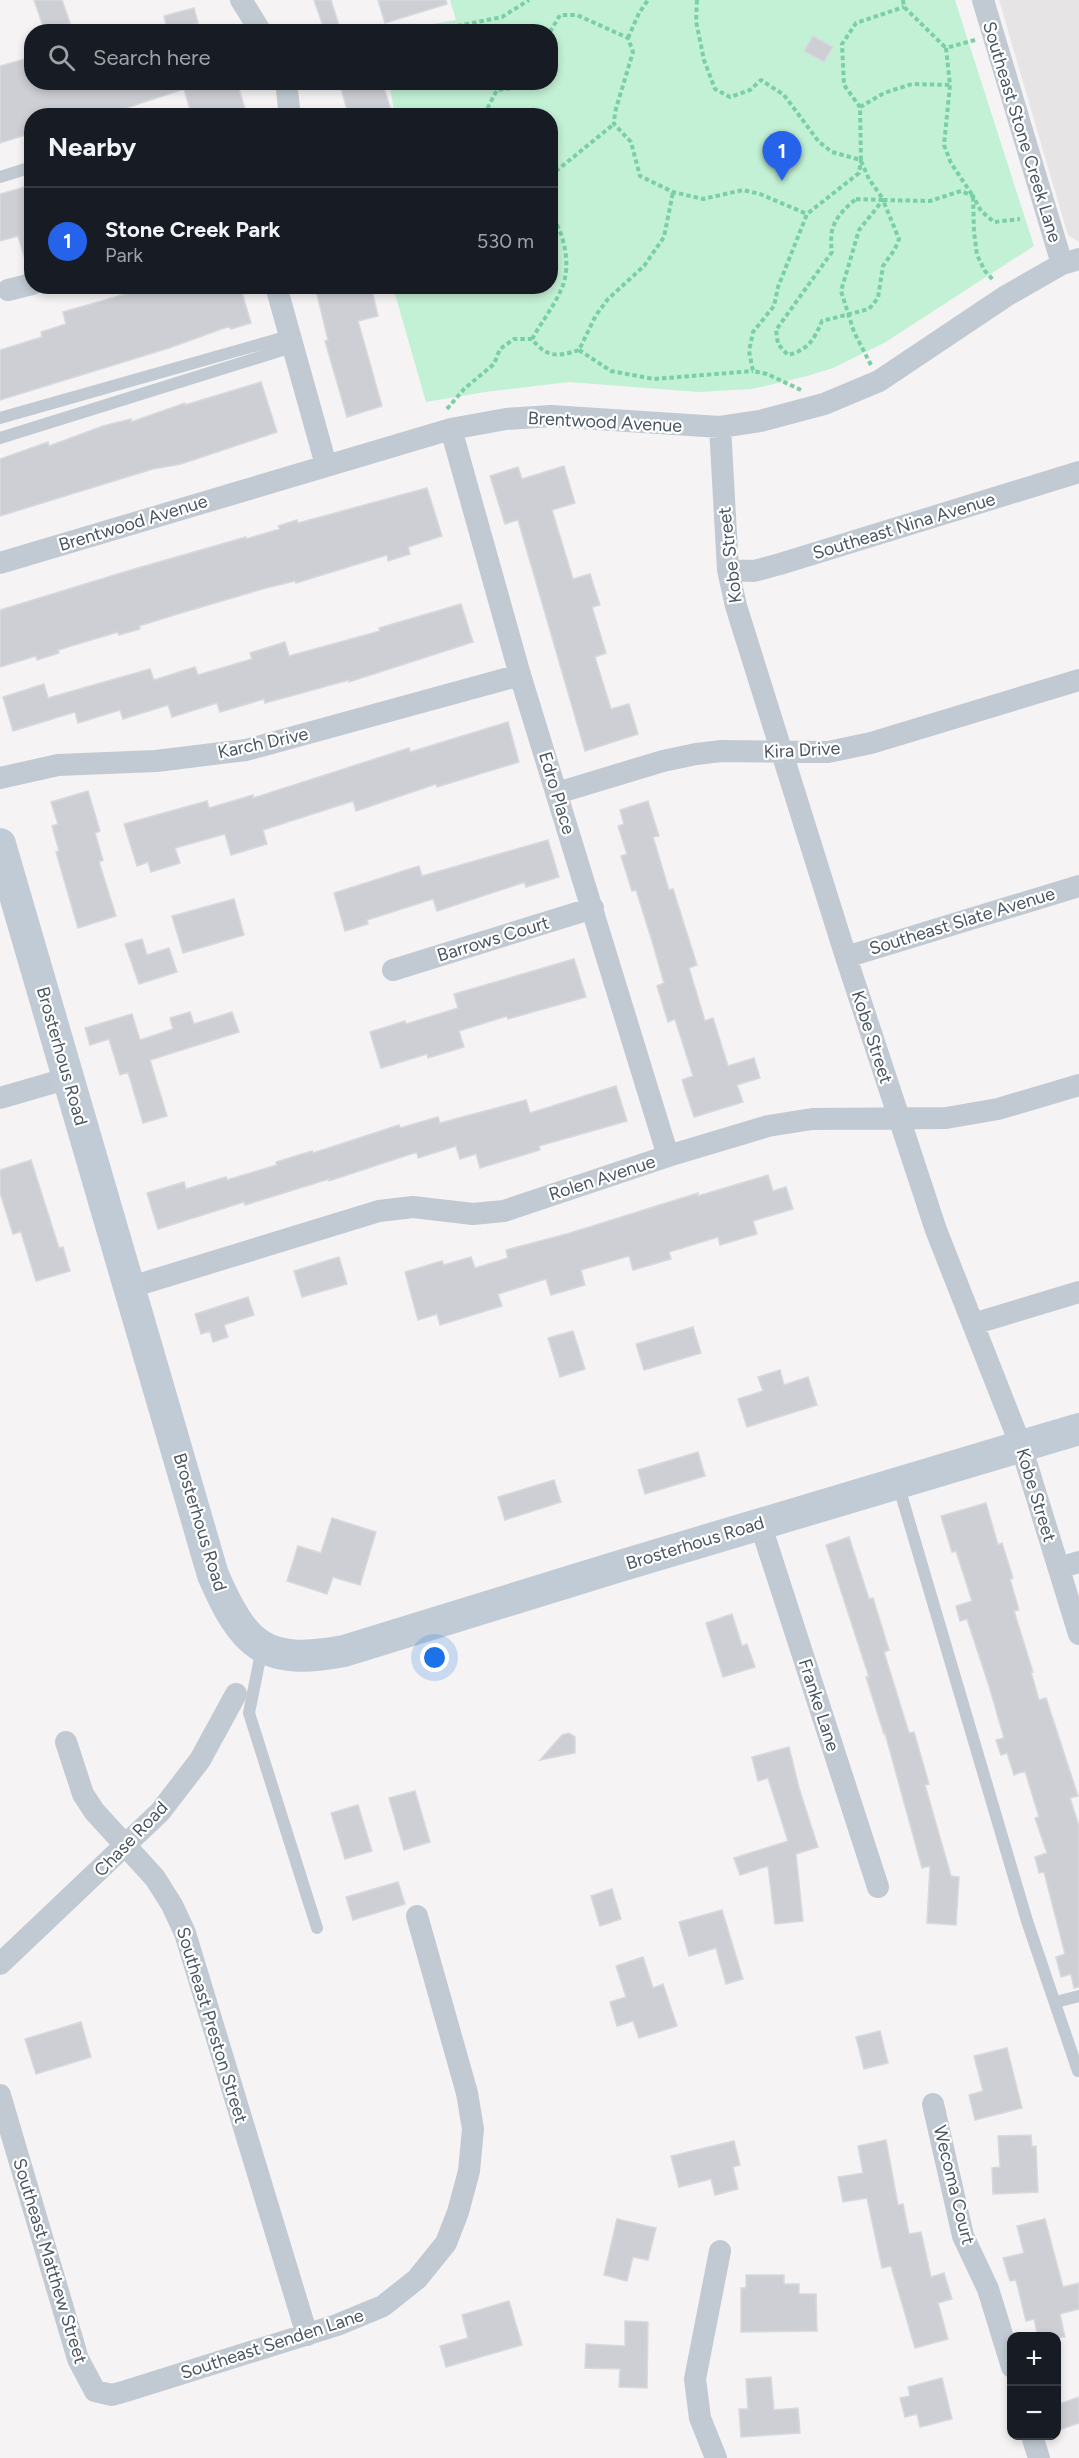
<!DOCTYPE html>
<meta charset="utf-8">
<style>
body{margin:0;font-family:Figtree,sans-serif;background:#20242c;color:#f1f3f6}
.controls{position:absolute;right:18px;bottom:18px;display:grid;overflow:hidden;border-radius:12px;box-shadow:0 3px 9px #0003}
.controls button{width:54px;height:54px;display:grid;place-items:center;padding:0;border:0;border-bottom:2px solid #363941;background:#171b24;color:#f1f3f6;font:30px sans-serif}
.you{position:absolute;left:435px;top:1658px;width:21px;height:21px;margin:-15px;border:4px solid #fff;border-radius:50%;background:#1a73e8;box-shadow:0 0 0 9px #1a73e833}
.badge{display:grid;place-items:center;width:39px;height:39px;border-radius:50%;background:#2563eb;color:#fff;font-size:20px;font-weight:700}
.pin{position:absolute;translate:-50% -50px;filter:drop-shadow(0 2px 3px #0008)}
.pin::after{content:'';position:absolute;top:32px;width:21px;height:18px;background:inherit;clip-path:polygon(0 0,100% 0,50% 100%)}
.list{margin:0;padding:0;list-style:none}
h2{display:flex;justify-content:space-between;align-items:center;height:78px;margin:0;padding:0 24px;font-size:26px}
h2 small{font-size:20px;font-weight:400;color:#9ea1a6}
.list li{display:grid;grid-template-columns:39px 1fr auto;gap:18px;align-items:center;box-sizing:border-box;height:108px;padding:0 24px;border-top:2px solid #363941}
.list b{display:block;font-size:22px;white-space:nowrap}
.list p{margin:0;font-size:20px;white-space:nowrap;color:#9ea1a6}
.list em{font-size:20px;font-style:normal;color:#9ea1a6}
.icon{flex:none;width:33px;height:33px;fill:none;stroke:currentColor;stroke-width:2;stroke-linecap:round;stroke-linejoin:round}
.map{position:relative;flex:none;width:1079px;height:2458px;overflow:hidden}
.search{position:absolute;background:#171b24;box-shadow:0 3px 9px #0003;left:24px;top:24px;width:534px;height:66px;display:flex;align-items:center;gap:15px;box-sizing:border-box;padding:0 21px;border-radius:24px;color:#9ea1a6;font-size:22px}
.panel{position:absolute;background:#171b24;box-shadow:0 3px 9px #0003;left:24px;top:108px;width:534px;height:186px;border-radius:24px}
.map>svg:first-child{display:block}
.education{fill:#e6e4e5}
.green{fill:#c3f1d5}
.building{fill:#cdcfd5;stroke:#d7d9de;stroke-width:1.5}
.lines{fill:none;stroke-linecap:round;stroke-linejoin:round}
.path{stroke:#7ad0a6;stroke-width:4;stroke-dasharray:4.5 3;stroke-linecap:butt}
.lane{stroke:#c1cad2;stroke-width:12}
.street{stroke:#c1cad2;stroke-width:22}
.secondary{stroke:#c1cbd6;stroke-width:32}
.labels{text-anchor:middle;stroke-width:4.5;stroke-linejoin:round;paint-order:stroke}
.street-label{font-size:18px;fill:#4a5661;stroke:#fff}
</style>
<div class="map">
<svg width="1079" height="2458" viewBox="0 0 1079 2458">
<rect width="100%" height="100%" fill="#f5f3f3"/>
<path class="education" d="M999 0H1079V242L1069 236 1067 232Z"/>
<path class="green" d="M450 0H955L1034 246 884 343 833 368 807 376 752 389 698 392 569 382 485 392 426 402 393 287 550 286V116L395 115 389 83 550 82V32L393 31 456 20Z"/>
<path class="building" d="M34 0H62L70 23 45 32Z
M314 0H331L341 32H325Z
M378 0H446L447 4 385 23Z
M194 8 198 23 168 32 164 16Z
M813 36 833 47 824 62 804 51Z
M32 57V82H237L247 116H192L184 89 102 116H32V133L0 143V66Z
M339 82H382L393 116H349Z
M32 185V266H27L18 236 0 241V194Z
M153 286H240L251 323 231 329 230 326 169 348 0 400V350L42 337 41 332 66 324 63 312Z
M315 286H371L378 316 358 321 382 406 347 417 325 341 328 340Z
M261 382 277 432 181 464 153 469 0 516V459L48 442 49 446 103 426 131 419V422L185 403V405Z
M564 466 575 503 552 510 573 579 590 574 600 605 592 607 606 653 595 657 611 709 629 704 638 734 585 751 518 520 505 524 490 476 518 467 522 479Z
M427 488 442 536 408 547 410 554 388 561 387 555 296 583 295 581 266 588 181 613 139 626 140 629 119 635 118 632 58 650 59 653 37 660 36 656 0 667V610L124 572 246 537V539L280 529 278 526 297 520 298 523Z
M461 604 473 642 349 682V680L265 703 264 699 220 712 217 703 172 717 168 705 123 719 120 710 78 723 75 712 13 731 3 697 44 684 48 698 150 669 154 680 195 667 198 675 252 659 250 653 285 642 289 656 380 631 379 628Z
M508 722 519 762 437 787 436 784 356 811 353 801 263 830 267 844 231 855 225 834 175 848 180 863 151 872 148 862 137 866 124 824 207 801 209 808 253 795V798L409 748 410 752Z
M88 791 100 831 95 833 103 860 99 862 116 916 78 928 56 852 59 851 52 826 58 824 51 802Z
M648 801 659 836 653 837 669 890 673 889 697 965 689 968 705 1021 713 1018 728 1066 754 1058 760 1078 737 1085 743 1102 694 1117 682 1080 693 1076 675 1019 668 1022 657 986 664 983 652 941 636 890 632 891 621 856 627 854 618 826 624 824 620 810Z
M548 840 559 877 526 887 525 882 437 911 433 899 367 920 368 924 345 931 334 893 419 866 422 876Z
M234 899 244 935 183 953 172 916Z
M142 939 147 955 169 948 177 972 139 984 125 944Z
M574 959 586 997 508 1019 507 1016 459 1031 464 1047 428 1058 427 1054 381 1068 370 1032 405 1021 406 1024 458 1008 454 994Z
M190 1012 194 1024 232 1012 239 1032 150 1060 167 1116 143 1123 128 1072 120 1075 109 1039 90 1045 85 1028 132 1014 140 1040 173 1029 170 1018Z
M616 1086 627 1121 539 1146 540 1150 480 1168 476 1154 460 1159 456 1146 418 1158 417 1152 329 1181V1179L245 1205 244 1202 158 1229 147 1193 184 1182 186 1189 226 1177 227 1180 277 1165 276 1162 312 1151 313 1153 399 1125 400 1128 438 1117 440 1123 526 1100 530 1113Z
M31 1160 59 1248 63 1247 70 1271 36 1281 21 1232 13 1234 0 1193V1170Z
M768 1175 773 1191 786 1187 793 1209 753 1221 757 1234 720 1245 718 1237 669 1252 671 1259 633 1270 629 1256 581 1270 585 1285 551 1295 546 1279 498 1294 502 1306 440 1325 437 1314 418 1320 405 1272 442 1261 444 1265 471 1257 475 1268 508 1258 506 1250 570 1233 698 1193V1196Z
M339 1257 347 1284 302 1297 294 1271Z
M248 1297 254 1315 224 1325 228 1337 213 1342 210 1331 201 1334 195 1314Z
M693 1327 701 1353 644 1370 636 1344Z
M573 1331 585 1369 560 1377 548 1338Z
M780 1370 784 1385 808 1377 817 1405 747 1427 738 1399 763 1391 758 1377Z
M698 1452 705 1476 645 1494 638 1470Z
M554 1480 561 1502 505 1520 498 1497Z
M986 1503 998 1545 1002 1543 1013 1578 1010 1579 1019 1610 1014 1611 1033 1672H1031L1039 1700 1046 1698 1078 1796 1070 1798 1079 1826V1987L1074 1988 1071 1974 1061 1977 1056 1957 1065 1954 1044 1872 1039 1873 1035 1857 1047 1853 1035 1818 1039 1817 1025 1771 1014 1775 1007 1753 1001 1755 996 1740 1004 1738 989 1686 967 1619 960 1621 956 1606 972 1601 956 1551 952 1552 941 1516Z
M332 1518 376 1532 360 1585 333 1577 327 1594 287 1581 298 1546 321 1553Z
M849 1537 869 1599 873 1598 889 1650 884 1652 909 1733 914 1732 929 1784 925 1785 951 1876 959 1877 956 1925 927 1923 930 1866 922 1868 885 1733 884 1734 866 1677H869L826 1545Z
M732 1614 742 1646 747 1644 755 1667 723 1677 706 1623Z
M569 1733 575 1737V1753L540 1760 562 1735Z
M789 1747 799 1788 818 1847 796 1854 803 1921 775 1924 768 1866 740 1875 734 1858 788 1841 768 1778 758 1781 752 1757Z
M415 1791 430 1842 404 1850 389 1798Z
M358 1805 372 1851 345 1859 331 1813Z
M398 1882 405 1904 353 1920 346 1897Z
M612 1889 621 1919 600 1926 591 1896Z
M722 1910 743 1979 726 1984 716 1948 689 1956 679 1922Z
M643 1957 653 1988 663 1984 677 2026 639 2038 633 2021 617 2026 610 2002 626 1997 616 1966Z
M81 2022 91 2057 36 2074 25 2039Z
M880 2031 888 2063 864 2069 856 2037Z
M1007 2048 1022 2108 975 2120 969 2095 983 2091 974 2056Z
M1031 2135 1032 2147 1036 2146 1038 2192 993 2194 992 2168 1000 2167 998 2136Z
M886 2140 898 2205 903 2204 909 2234 921 2232 931 2277 944 2273 952 2299 938 2303 948 2339 915 2348 891 2266 882 2268 867 2198 843 2202 838 2177 863 2173 858 2146Z
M734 2141 740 2165 733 2167 738 2189 715 2195 711 2179 679 2187 671 2156Z
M617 2219 656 2228 648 2260 633 2257 627 2281 604 2275Z
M1045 2219 1063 2287 1079 2283V2309L1060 2314 1065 2337H1038L1034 2319 1026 2321 1016 2280 1010 2281 1003 2258 1024 2253 1017 2226Z
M746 2275H784V2284H799V2294H816L817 2331 741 2332V2288H746Z
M509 2301 522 2345 446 2367 440 2346 468 2338 462 2315Z
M625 2321 648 2322 647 2388 619 2387 620 2369 585 2368 586 2344 625 2346Z
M771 2377 774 2410 798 2408 800 2433 741 2437 739 2409H748L746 2379Z
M942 2378 952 2419 920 2427 917 2414 905 2417 900 2398 910 2396 908 2387Z
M1079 2397V2423L1056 2431V2405Z"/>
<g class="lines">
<path class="path" d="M697 0 696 21 704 60 715 89 730 97 750 90 761 80 784 95 819 142 832 152 861 160 860 107 844 85 842 44 856 23 904 7
M903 0 904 7 946 48
M428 32 502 17 529 0
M550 32 560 15H577L628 38 633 52 615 112 614 124 631 142 640 176 673 192 703 199 743 190 760 194 807 214
M628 38 639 13 648 0
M975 40 946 48 950 85 944 145 951 163 973 196 974 232 977 255 985 271 994 281
M860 107 884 93 912 84 950 85
M489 116 488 107 497 90 521 87 526 82
M861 161 869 179 883 199
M550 176 614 124
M856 199 883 200 899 239 895 249 883 266 878 298 869 309 822 321C814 340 808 350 788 355L778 344 776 330 832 252C828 226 837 215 856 199Z
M883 200 930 201 961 191 973 196 981 211 994 222 1020 219
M532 339C541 323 554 306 561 290 572 267 565 233 550 214
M579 350 611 371 654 379 753 371
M871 365 854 332 841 291 859 230 883 200
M801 390 767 374 753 371 749 351 753 332 774 306 778 287 807 214 859 173 861 160
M447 409 464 389 494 364 500 349 514 339H532C547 358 557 357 579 350L596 315 608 299 644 266 664 237 673 192"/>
<path class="lane" d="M0 177 32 167
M0 418 289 336
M0 438 292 347
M898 1484 1027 1921 1078 2071
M262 1648 249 1713 317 1928
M1056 2002 1079 1996"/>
<path class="street" d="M241 0 261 32
M983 0 1062 264
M286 82 290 116
M276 286 326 465
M8 290 32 284
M720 427 728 570 736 606 846 957 936 1230 1021 1446 1079 1634
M451 429 520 675 668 1156
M0 563 451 429 506 419 551 416 720 427 760 421 824 404 879 381 1006 296 1062 264 1079 259
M728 570 754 571 780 564 1079 472
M0 778 58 765 156 761 246 750 520 675
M557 793 663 761 696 754 722 751 828 752 871 743 1079 680
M846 957 1079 886
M393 970 593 908
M0 1098 69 1078
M131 1287 379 1211 413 1207 473 1214 504 1211 668 1156 768 1126 812 1119 946 1118 998 1109 1079 1085
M973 1324 1079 1292
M760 1523 878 1887
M1059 1568 1079 1562
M66 1742 83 1794 94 1811 155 1878 172 1905 185 1933 307 2335
M0 1964 160 1812 200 1760 236 1694
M0 2095 78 2359 95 2391 112 2395 126 2391 337 2325 383 2306 417 2279 446 2243 458 2212 469 2171 473 2129 467 2093 417 1916
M933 2104 963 2236 988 2289 1012 2367
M1032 2436 1039 2458
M716 2458 700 2418 695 2379 720 2251"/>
<path class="secondary" d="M0 844 213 1575C244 1646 264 1666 344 1651L620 1566 1079 1429"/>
</g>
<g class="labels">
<g class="street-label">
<text transform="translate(1022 132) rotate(73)" y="6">Southeast Stone Creek Lane</text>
<text transform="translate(605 422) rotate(3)" y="6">Brentwood Avenue</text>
<text transform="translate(133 523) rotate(-17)" y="6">Brentwood Avenue</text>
<text transform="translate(904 526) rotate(-17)" y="6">Southeast Nina Avenue</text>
<text transform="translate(730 555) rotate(-97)" y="6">Kobe Street</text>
<text transform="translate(263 743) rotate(-12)" y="6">Karch Drive</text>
<text transform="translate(802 750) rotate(-3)" y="6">Kira Drive</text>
<text transform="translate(557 793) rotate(73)" y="6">Edro Place</text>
<text transform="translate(962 921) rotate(-17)" y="6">Southeast Slate Avenue</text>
<text transform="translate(493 939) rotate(-17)" y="6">Barrows Court</text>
<text transform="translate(872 1037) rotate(72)" y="6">Kobe Street</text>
<text transform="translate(62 1056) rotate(74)" y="6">Brosterhous Road</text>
<text transform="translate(602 1178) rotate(-18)" y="6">Rolen Avenue</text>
<text transform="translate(1036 1495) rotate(73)" y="6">Kobe Street</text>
<text transform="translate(200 1522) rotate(73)" y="6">Brosterhous Road</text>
<text transform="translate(695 1543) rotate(-17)" y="6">Brosterhous Road</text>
<text transform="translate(819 1705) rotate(72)" y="6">Franke Lane</text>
<text transform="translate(131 1839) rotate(-46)" y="6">Chase Road</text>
<text transform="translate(212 2025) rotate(73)" y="6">Southeast Preston Street</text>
<text transform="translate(954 2185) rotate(76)" y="6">Wecoma Court</text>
<text transform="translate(50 2261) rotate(73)" y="6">Southeast Matthew Street</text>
<text transform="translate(272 2344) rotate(-18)" y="6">Southeast Senden Lane</text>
</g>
</g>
</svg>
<div class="controls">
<button>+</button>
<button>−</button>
</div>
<div class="you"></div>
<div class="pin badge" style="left:782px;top:181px">1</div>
<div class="search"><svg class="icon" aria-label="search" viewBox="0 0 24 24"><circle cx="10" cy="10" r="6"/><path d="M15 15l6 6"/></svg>Search here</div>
<section class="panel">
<h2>Nearby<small></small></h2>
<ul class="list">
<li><span class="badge">1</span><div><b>Stone Creek Park</b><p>Park</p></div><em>530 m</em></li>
</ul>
</section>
</div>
